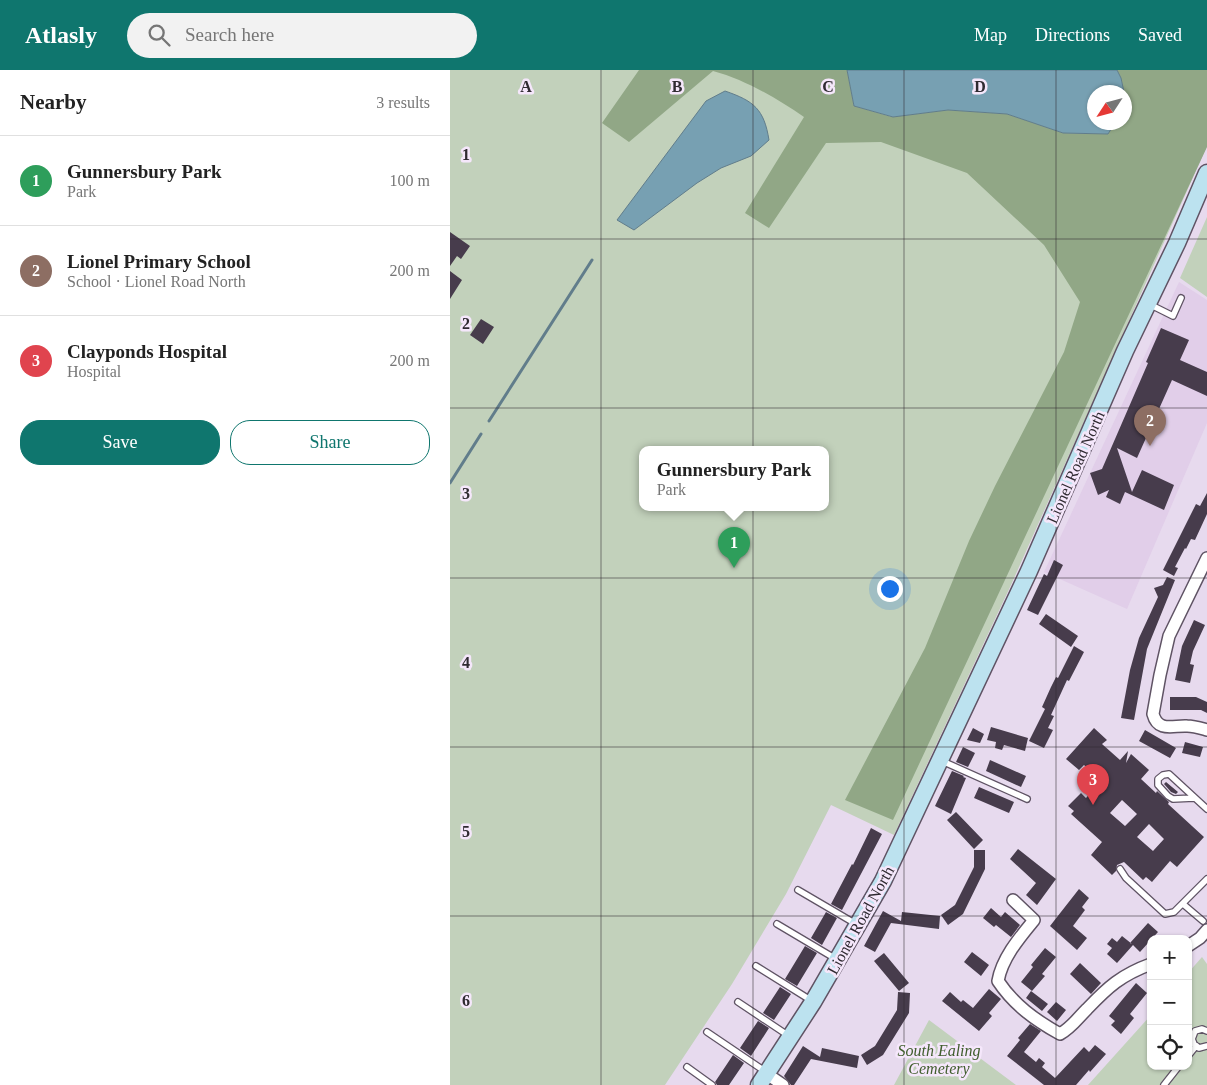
<!DOCTYPE html>
<meta charset="utf-8">
<style>
body{margin:0;font-family:"Times New Roman",serif;background:#f2f2f2;color:#222}
.controls{position:absolute;right:15px;bottom:15px;display:grid;overflow:hidden;border-radius:10px;box-shadow:0 1px 4px #0004}
.controls button{width:45px;height:45px;display:grid;place-items:center;padding:0;border:0;border-bottom:1px solid #e0e0e0;background:#fff;color:#222;font:25px sans-serif}
.compass{position:absolute;left:637px;top:15px;width:45px;height:45px;border-radius:50%;background:#fff;box-shadow:0 1px 4px #0004;rotate:234deg}
.you{position:absolute;left:439px;top:518px;width:18px;height:18px;margin:-12px;border:4px solid #fff;border-radius:50%;background:#1a73e8;box-shadow:0 0 0 8px #1a73e833}
.badge{display:grid;place-items:center;width:32px;height:32px;border-radius:50%;background:#0f766e;color:#fff;font-size:16px;font-weight:700}
.pin{position:absolute;translate:-50% -41px;filter:drop-shadow(0 1px 2px #0008)}
.pin::after{content:'';position:absolute;top:26px;width:18px;height:15px;background:inherit;clip-path:polygon(0 0,100% 0,50% 100%)}
.popup{position:absolute;left:189px;top:376px;width:190px;height:65px;box-sizing:border-box;display:grid;place-content:center;border-radius:10px;background:#fff;filter:drop-shadow(0 1px 4px #0005);font-size:16px;white-space:nowrap;color:#767676}
.popup b{font-size:19px;color:#222}
.popup::after{content:'';position:absolute;left:50%;top:100%;margin-left:-10px;border:10px solid transparent;border-top-color:#fff}
.list{margin:0;padding:0;list-style:none}
h2{display:flex;justify-content:space-between;align-items:center;height:65px;margin:0;padding:0 20px;font-size:21px}
h2 small{font-size:16px;font-weight:400;color:#767676}
.list li{display:grid;grid-template-columns:32px 1fr auto;gap:15px;align-items:center;box-sizing:border-box;height:90px;padding:0 20px;border-top:1px solid #e0e0e0}
.list b{display:block;font-size:19px;white-space:nowrap}
.list p{margin:0;font-size:16px;white-space:nowrap;color:#767676}
.list em{font-size:16px;font-style:normal;color:#767676}
.actions{display:flex;gap:10px;padding:15px 20px}
.actions a{flex:1;padding:11px 0;border:1px solid #0f766e;border-radius:20px;text-align:center;font-size:18px;color:#0f766e}
.actions .main{background:#0f766e;color:#fff}
.icon{flex:none;width:28px;height:28px;fill:none;stroke:currentColor;stroke-width:2;stroke-linecap:round;stroke-linejoin:round}
.map{position:relative;flex:none;width:757px;height:1015px;overflow:hidden}
header{display:flex;align-items:center;gap:30px;box-sizing:border-box;height:70px;padding:0 25px;background:#0f766e;color:#fff}
header strong{font-size:24px}
nav{display:flex;gap:28px;margin-inline-start:auto;font-size:18px}
.search{width:350px;height:45px;background:#f2f2f2;display:flex;align-items:center;gap:12px;box-sizing:border-box;padding:0 18px;border-radius:28px;color:#767676;font-size:19px}
main{display:flex}
aside{flex:1;background:#fff}
.map>svg:first-child{display:block}
.built{fill:#e1cee9}
.green{fill:#c2d1bb;fill-rule:evenodd}
.forest{fill:#91a786}
.water{fill:#77a0b2;stroke:#617d8b}
.lines{fill:none;stroke-linecap:round;stroke-linejoin:round}
.stream{stroke:#617d8b;stroke-width:3}
.building{fill:#473c4c;fill-rule:evenodd}
.lane-casing{stroke:#5f5364;stroke-width:8}
.street-casing{stroke:#5f5364;stroke-width:14}
.secondary-casing{stroke:#5f5364;stroke-width:19}
.lane{stroke:#fff;stroke-width:5.5}
.street{stroke:#fff;stroke-width:11}
.secondary{stroke:#bce2ef;stroke-width:16}
.grid{fill:none;stroke:#2f2a31;stroke-width:1;stroke-opacity:0.55}
.labels{text-anchor:middle;stroke-width:5;stroke-linejoin:round;paint-order:stroke}
.street-label{font-size:16px;fill:#2f2a31;stroke:#f5e7fb}
.park-label{font-size:16px;font-style:italic;fill:#405e2d;stroke:#f5e7fb}
.grid-label{font-size:16px;text-anchor:middle;font-weight:bold;fill:#2f2a31;stroke:#f5e7fb;stroke-width:5;stroke-linejoin:round;paint-order:stroke}
</style>
<header>
<strong>Atlasly</strong>
<div class="search"><svg class="icon" aria-label="search" viewBox="0 0 24 24"><circle cx="10" cy="10" r="6"/><path d="M15 15l6 6"/></svg>Search here</div>
<nav><a>Map</a><a>Directions</a><a>Saved</a></nav>
</header>
<main>
<aside>
<h2>Nearby<small>3 results</small></h2>
<ul class="list">
<li><span class="badge" style="background:#2e9e5b">1</span><div><b>Gunnersbury Park</b><p>Park</p></div><em>100 m</em></li>
<li><span class="badge" style="background:#8d6e63">2</span><div><b>Lionel Primary School</b><p>School · Lionel Road North</p></div><em>200 m</em></li>
<li><span class="badge" style="background:#e0444e">3</span><div><b>Clayponds Hospital</b><p>Hospital</p></div><em>200 m</em></li>
</ul>
<div class="actions"><a class="main">Save</a><a>Share</a></div>
</aside>
<div class="map">
<svg width="757" height="1015" viewBox="0 0 757 1015">
<rect width="100%" height="100%" fill="#e7daee"/>
<path class="built" d="M729 212 757 230V353L677 539 594 502Z"/>
<path class="green" d="M0 0H757V76L561 515 444 765 381 735 336 824 282 914 215 1015H0ZM644 22H674V52H644ZM193 379H375V437H193Z
M757 147V227L730 208Z
M752 887 757 894V1015H638L701 945V996H738V903Z
M479 950 566 1015H444Z"/>
<path class="forest" d="M189 0H397L404 36 442 47 498 40 557 44 613 63 658 64 665 53 674 52C675 34 676 17 667 0H757V77L443 750 395 730 475 578 519 471 545 416 614 282 630 232 594 175 517 103 431 72 376 73 319 158 295 143 354 47C326 28 296 10 263 1L179 72 152 53Z"/>
<path class="water" d="M397 0H667L671 8 674 22H644V52L665 53 658 64 613 63 557 44 498 40 443 47 404 36Z
M275 21C304 31 314 39 319 70L301 86 271 98 247 113 184 160 167 150 256 31Z"/>
<g class="lines">
<path class="stream" d="M39 351 142 190
M0 413 31 364"/>
</g>
<path class="building" d="M0 162 20 176 11 189 7 186 0 196Z
M0 201 12 210 0 229Z
M31 249 44 257 33 274 20 265Z
M711 258 739 270 730 290 757 302V326L722 310 687 388 667 378 682 422 692 400 724 415 714 440 675 422 670 434 656 427 659 420 648 425 640 403 652 399 698 293 696 292Z
M757 423V444L745 470 741 469 736 479 735 478 725 497 728 498 724 506 713 500 746 434 750 436Z
M604 490 613 495 588 545 577 540 594 504 597 506Z
M717 507 725 510 697 579 684 650 671 648 680 600 689 568 708 527 704 518 713 515Z
M596 544 628 566 621 577 589 554Z
M744 550 755 555 743 581 740 594 744 595 740 613 725 610 732 576Z
M624 576 634 582 619 611 617 610 601 645 604 646 598 658 603 660 594 678 579 671 595 639 592 637 601 617 606 607 608 608Z
M720 627H746L757 632V643L751 640H720Z
M541 657 578 668 575 681 554 675 552 680 545 678 546 672 537 670Z
M523 658 534 664 530 673 517 670Z
M644 658 657 670 652 674 670 690 678 681 676 693 681 684 699 700 691 709 706 723 707 721 719 732 718 734 754 767 727 797 720 791 702 812 696 807 693 810 674 792 667 795 666 801 662 805 641 785 652 772 621 744 624 741 618 736 631 723 636 728 651 711 634 695 629 700 616 689ZM672 730 687 744 675 756 660 743ZM699 754 714 769 703 781 687 767Z
M695 660 726 678 720 688 689 671Z
M735 672 753 677 750 687 732 683Z
M513 677 525 683 518 697 506 692Z
M540 690 576 706 571 717 536 701Z
M502 701 514 706 513 707 516 708 501 744 485 736Z
M716 712 728 722 726 724 721 722 714 714Z
M529 717 564 732 559 743 524 728Z
M506 742 533 770 524 779 497 750Z
M421 758 432 764 392 840 381 834 402 794 403 795Z
M568 779 606 809 587 835 576 825 586 813 560 789Z
M524 780H535V799L513 844 498 855 491 845 505 835 524 797Z
M629 819 639 828 632 837 635 840 623 856 637 868 627 880 600 856Z
M541 838 551 847 555 842 570 855 561 867 546 855 544 857 533 848Z
M433 841 451 851 452 842 490 846 489 859 441 853 425 882 414 876Z
M376 842 387 848 372 875 361 868Z
M698 853 708 862 690 882 683 875 667 893 657 884 662 878 657 874 662 868 667 872 672 866 682 874 680 873Z
M355 876 367 883 347 916 335 909Z
M595 878 606 887 592 904 595 906 582 921 571 912 583 897 581 895Z
M522 882 539 895 531 906 514 892Z
M434 883 459 913 449 921 424 891Z
M630 893 651 913 641 924 620 904Z
M686 913 697 923 680 944 684 948 671 964 661 955 665 951 659 946Z
M330 917 341 924 324 950 313 943Z
M539 919 551 929 539 943 542 946 529 961 492 931 500 922 511 932 513 930 523 938Z
M581 921 598 934 592 941 576 928Z
M448 922 460 923 459 943 433 985 417 995 411 985 425 976 447 940Z
M606 932 616 940 607 951 597 942Z
M308 951 319 958 301 986 290 978Z
M580 954 591 961 574 982 586 992 589 988 595 993 592 997 605 1008 634 977 639 982 645 975 656 984 640 1002 639 1000 626 1015H594L557 986 570 970 568 968Z
M353 976 370 987 372 978 409 986 407 998 361 989 344 1015H341L334 1006Z
M283 985 294 993 279 1015H267L265 1012Z"/>
<g class="lines">
<defs>
<path id="lane" d="M699 234 723 246 731 228
M492 691 577 729
M744 728 723 729 718 726 708 715V709L713 705 719 704 757 739
M670 799 676 808 715 844 724 842 757 809
M348 820 406 854
M733 834 753 851
M327 854 386 889
M306 896 362 931
M288 932 339 966
M757 961 752 959 745 961 742 969 744 974 749 978 757 976
M257 962 316 1002
M738 986 746 976
M237 997 262 1015
M714 1015 729 996"/>
<path id="street" d="M757 488 719 566 710 605 703 644C708 663 724 655 737 656 744 656 750 658 757 660
M563 830 584 850C570 867 552 888 548 911 564 935 585 950 610 964 621 958 628 948 637 939 658 917 671 905 701 894
M738 876 750 868 757 860
M317 1004 333 1015"/>
<path id="secondary" d="M309 1015 363 932 433 811 579 501 675 281 727 173 757 103"/>
</defs>
<use href="#lane" class="lane-casing"/>
<use href="#street" class="street-casing"/>
<use href="#secondary" class="secondary-casing"/>
<use href="#lane" class="lane"/>
<use href="#street" class="street"/>
<use href="#secondary" class="secondary"/>
</g>
<path class="grid" d="M151 0V1015M303 0V1015M454 0V1015M606 0V1015M0 169H757M0 338H757M0 508H757M0 677H757M0 846H757"/>
<g class="labels">
<g class="street-label">
<text transform="translate(625 397) rotate(-66)" y="6">Lionel Road North</text>
<text transform="translate(410 850) rotate(-61)" y="6">Lionel Road North</text>
</g>
<g class="park-label">
<text x="489" y="986">South Ealing<tspan x="489" dy="18">Cemetery</tspan></text>
</g>
</g>
<g class="grid-label">
<text x="76" y="22">A</text>
<text x="227" y="22">B</text>
<text x="378" y="22">C</text>
<text x="530" y="22">D</text>
<text x="16" y="90">1</text>
<text x="16" y="259">2</text>
<text x="16" y="429">3</text>
<text x="16" y="598">4</text>
<text x="16" y="767">5</text>
<text x="16" y="936">6</text>
</g>
</svg>
<div class="controls">
<button>+</button>
<button>−</button>
<button><svg class="icon" aria-label="locate" viewBox="0 0 24 24"><circle cx="12" cy="12" r="6"/><path d="M12 2v4M12 18v4M2 12h4M18 12h4"/></svg></button>
</div>
<svg class="compass" viewBox="-18 -18 36 36"><path d="M0-13l5 13h-10z" fill="#e53935"/><path d="M0 13l5-13h-10z" fill="#767676"/></svg>
<div class="you"></div>
<div class="pin badge" style="left:284px;top:498px;background:#2e9e5b">1</div>
<div class="popup"><b>Gunnersbury Park</b>Park</div>
<div class="pin badge" style="left:700px;top:376px;background:#8d6e63">2</div>
<div class="pin badge" style="left:643px;top:735px;background:#e0444e">3</div>
</div>
</main>
